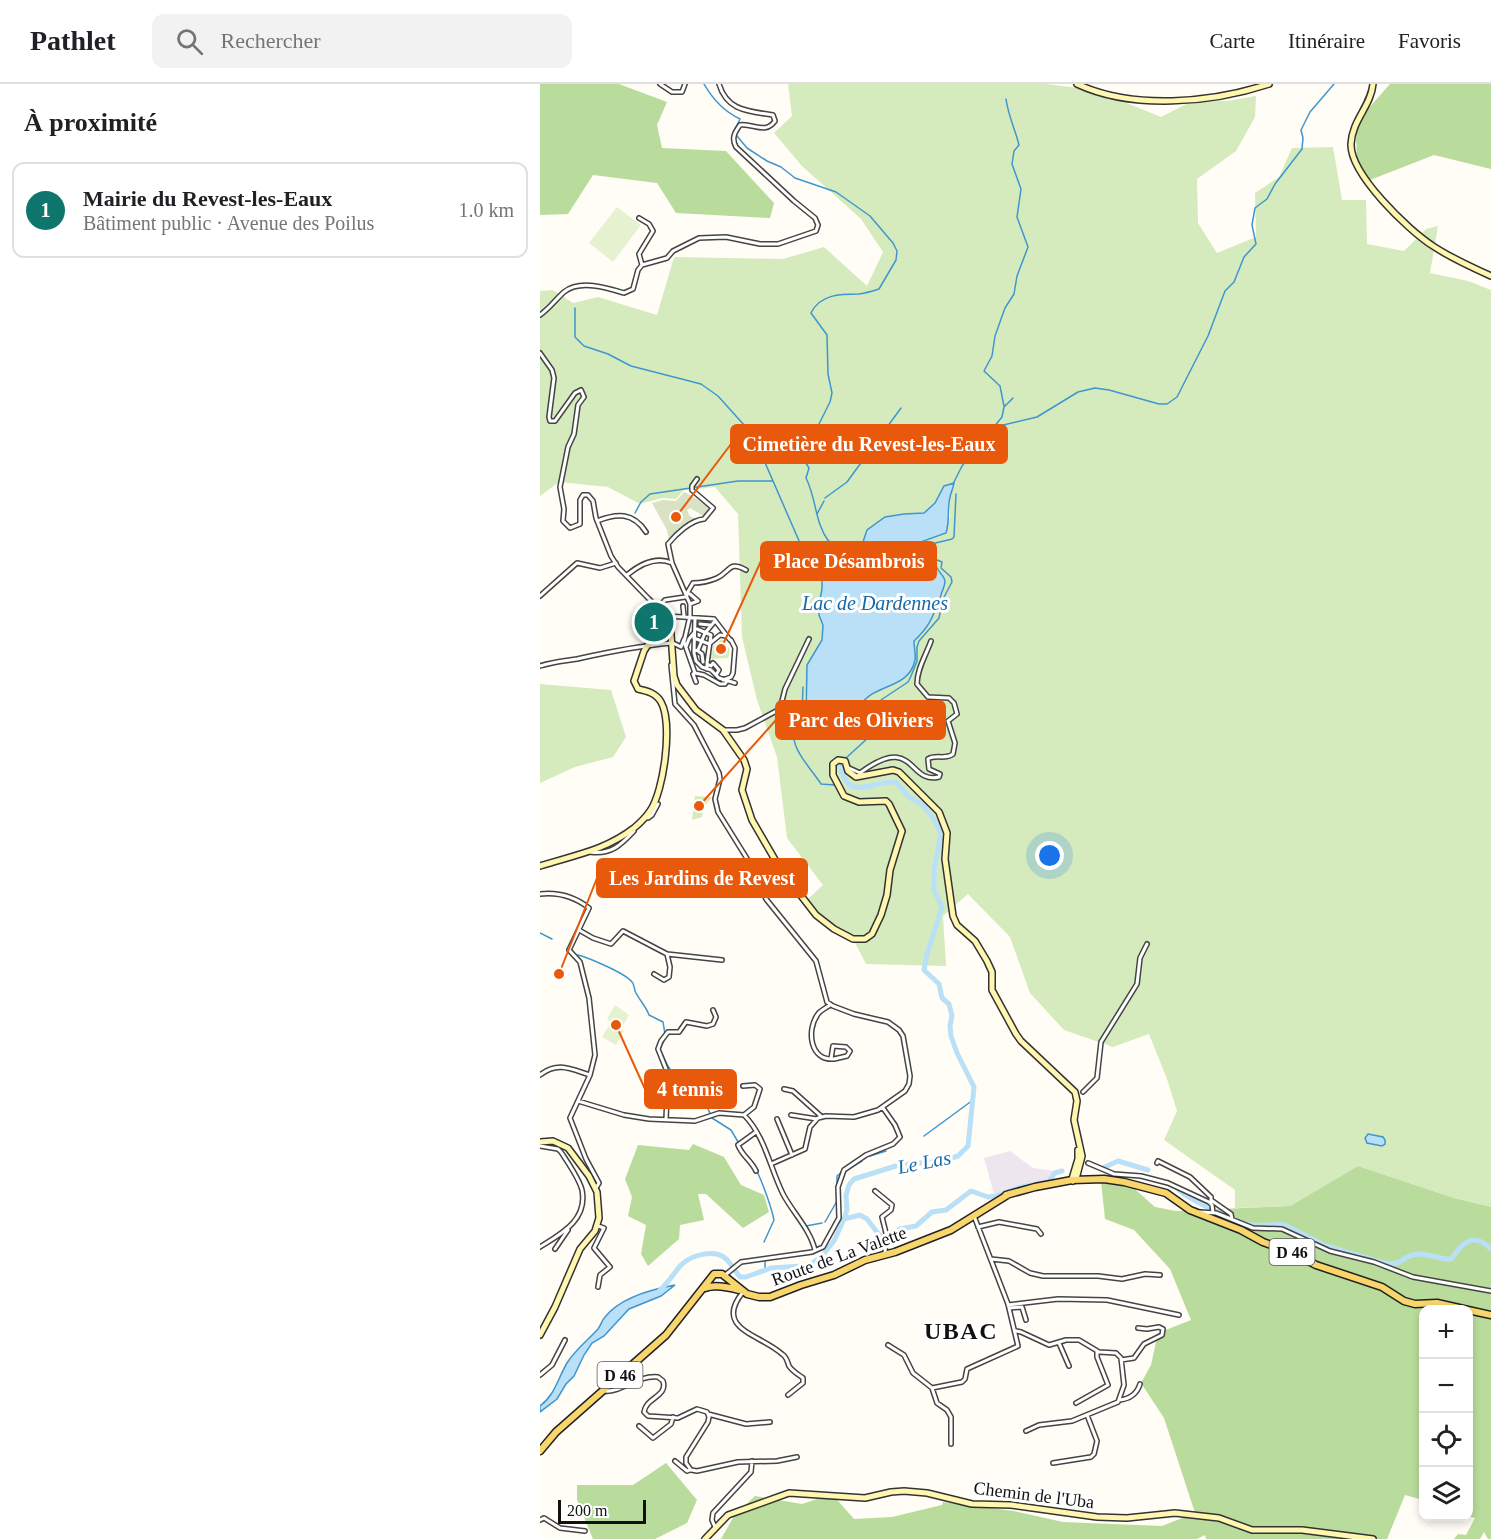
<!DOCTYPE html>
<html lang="fr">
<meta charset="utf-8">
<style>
body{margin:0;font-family:Georgia,serif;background:#f2f2f2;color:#202124}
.controls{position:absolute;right:18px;bottom:18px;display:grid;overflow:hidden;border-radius:12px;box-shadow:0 3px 9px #0003}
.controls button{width:54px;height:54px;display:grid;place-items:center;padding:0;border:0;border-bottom:2px solid #e0e0e0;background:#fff;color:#202124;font:30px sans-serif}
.scale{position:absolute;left:18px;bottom:15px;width:88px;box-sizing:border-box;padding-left:6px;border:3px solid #111;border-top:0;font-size:16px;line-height:21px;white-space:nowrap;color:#111;-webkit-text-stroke:4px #fff;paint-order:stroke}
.you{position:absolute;left:510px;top:772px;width:21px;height:21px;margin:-15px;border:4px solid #fff;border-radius:50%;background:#1a73e8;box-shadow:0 0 0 9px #1a73e833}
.badge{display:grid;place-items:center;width:39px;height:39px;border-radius:50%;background:#0f766e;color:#fff;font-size:20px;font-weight:700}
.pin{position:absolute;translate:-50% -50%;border:3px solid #fff;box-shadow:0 2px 6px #0006}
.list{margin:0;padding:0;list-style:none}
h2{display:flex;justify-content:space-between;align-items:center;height:78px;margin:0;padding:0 24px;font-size:26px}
h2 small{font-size:20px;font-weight:400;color:#757577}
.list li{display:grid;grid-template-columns:39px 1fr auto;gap:18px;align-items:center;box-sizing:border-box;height:96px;margin:0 12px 12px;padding:0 12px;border:2px solid #e0e0e0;border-radius:12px}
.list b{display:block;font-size:22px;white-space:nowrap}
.list p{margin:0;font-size:20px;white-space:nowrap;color:#757577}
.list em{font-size:20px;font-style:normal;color:#757577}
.icon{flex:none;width:33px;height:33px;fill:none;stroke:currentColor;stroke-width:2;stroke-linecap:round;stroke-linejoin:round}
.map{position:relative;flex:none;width:951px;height:1455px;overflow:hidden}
header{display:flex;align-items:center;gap:36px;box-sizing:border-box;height:84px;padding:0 30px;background:#fff;border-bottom:2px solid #e0e0e0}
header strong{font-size:28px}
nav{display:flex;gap:33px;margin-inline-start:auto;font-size:21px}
.search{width:420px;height:54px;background:#f2f2f2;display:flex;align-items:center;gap:15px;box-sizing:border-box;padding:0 21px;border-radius:12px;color:#757577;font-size:22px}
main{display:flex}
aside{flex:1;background:#fff}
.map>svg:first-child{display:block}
.industrial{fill:#eee6ef}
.green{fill:#d5ebbd;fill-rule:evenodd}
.forest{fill:#b9dc9c}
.cemetery{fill:#d9e3c4}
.pitch{fill:#e6f2cf}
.water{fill:#b9e0f7;stroke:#3f96cf;stroke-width:1.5}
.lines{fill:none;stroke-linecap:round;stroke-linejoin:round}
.stream{stroke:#3f96cf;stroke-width:1.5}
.river{stroke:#b9e0f7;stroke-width:5}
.street-casing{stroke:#444;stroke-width:6}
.secondary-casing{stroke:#333;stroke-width:8}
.primary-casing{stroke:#222;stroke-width:9}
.street{stroke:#fff;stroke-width:3}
.secondary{stroke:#fff6b0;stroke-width:5}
.primary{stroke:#f9d66b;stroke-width:6}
.labels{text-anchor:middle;stroke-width:6;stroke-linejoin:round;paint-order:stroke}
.shield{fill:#fff;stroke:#585858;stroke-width:1.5}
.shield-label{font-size:16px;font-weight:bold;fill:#111}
.street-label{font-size:18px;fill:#111;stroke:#fff}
.water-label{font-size:20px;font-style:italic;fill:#1768a6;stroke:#fff}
.district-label{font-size:24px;font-weight:bold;letter-spacing:1.5px;fill:#111;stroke:#fff}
.leader{fill:none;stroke:#e8590c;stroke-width:2}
.callout-dot{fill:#e8590c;stroke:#fff;stroke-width:2}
.callout{fill:#e8590c;stroke:#e8590c;stroke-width:2}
.callout-label{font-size:20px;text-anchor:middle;font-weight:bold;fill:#fff}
</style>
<header>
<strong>Pathlet</strong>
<div class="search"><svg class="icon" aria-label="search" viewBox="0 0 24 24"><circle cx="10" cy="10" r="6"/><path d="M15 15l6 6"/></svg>Rechercher</div>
<nav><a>Carte</a><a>Itinéraire</a><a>Favoris</a></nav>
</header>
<main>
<aside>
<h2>À proximité<small></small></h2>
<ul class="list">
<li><span class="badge">1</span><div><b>Mairie du Revest-les-Eaux</b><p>Bâtiment public · Avenue des Poilus</p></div><em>1.0 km</em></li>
</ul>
</aside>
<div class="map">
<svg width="951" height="1455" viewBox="0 0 951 1455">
<rect width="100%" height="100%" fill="#fffdf5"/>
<path class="industrial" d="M470 1067 493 1084 516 1087 507 1097 489 1099 454 1110 444 1074Z"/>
<path class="green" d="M248 0H506L555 6 621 33 654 16 687 17 716 12 715 33 696 67 657 95 658 139 677 169 716 153 715 109 739 93 752 64 793 63 802 116H826L827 160 864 167 886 145 898 142 890 189 928 197 951 206V1123L914 1114 818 1082 750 1122 695 1124V1106L624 1056 637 1027 627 995 609 950 573 963 524 946 490 909 470 853 428 810 403 832 406 882 326 880 313 855 292 843 265 818 283 801 247 754 237 673 217 616 202 553 198 430 175 403 144 406 136 415 122 414 100 420 68 403 19 398 0 412V418V207L13 206 33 219 58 213 117 231 134 173 243 175 284 163 327 202 343 168 321 135 262 82 234 49 252 32ZM404 402 410 412V434L390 455 372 461 369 466 373 475C380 478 390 480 396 484 408 491 404 502 400 513 394 531 389 544 374 557 374 563 376 570 375 576 369 606 334 599 319 622L327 638 296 632 266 634 265 628 267 581 282 556 283 541 279 531V520L282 505V491L262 474 266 467 273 473 288 475 290 470 287 462 312 471 322 461 327 446 345 433 364 430 384 429 395 419Z
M182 555 185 558 180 564H182L185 560C191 564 190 568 188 574L168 575V569H172L173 562Z
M0 600 71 606 86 653 73 673 35 683 0 699Z
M155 712 172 713 163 724 162 733 152 736Z"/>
<path class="forest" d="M0 0H79L127 18 117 41 122 64 186 67 234 119 230 134 136 129 117 99 53 91 28 130 0 131Z
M850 0H951V85L894 71 830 96 817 76 816 54 819 39 827 26Z
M153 1060 184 1073 201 1101 224 1111 229 1128 203 1144 166 1110H158L164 1136 140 1141 139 1155 108 1182 101 1170 106 1141 88 1132 92 1113 85 1095 98 1061 149 1066Z
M818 1082 914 1114 951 1123V1455H948L944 1448 940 1455H914L918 1450 926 1451 935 1434 928 1432V1226H884L883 1416 865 1411 847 1455H666L665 1451 657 1455H181L194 1432 215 1412 262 1420 292 1410 314 1435 352 1433 402 1421 403 1418 474 1427 523 1438 622 1442 655 1429 624 1334 601 1299 611 1281 618 1249 651 1236 630 1185 594 1146 565 1135 561 1097 580 1092 615 1123 636 1127 750 1122Z
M126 1379 157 1416 147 1439 115 1455H53L37 1416V1401H93Z"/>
<path class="cemetery" d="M144 408C148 409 168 422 171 425L165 433 150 424 147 426 150 432 156 435 135 450 129 457 127 446 112 419 123 416 136 417Z"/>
<path class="pitch" d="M77 123 101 141 73 178 49 159Z
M75 921 89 931 81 945 84 947 76 961 62 953 71 938 67 935Z"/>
<path class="water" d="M414 399C413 405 411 408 410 413 407 425 410 437 406 449L372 461 369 466C374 477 383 484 396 481 397 487 404 491 405 497 405 503 402 506 401 511 393 532 391 541 374 557 374 563 376 571 375 576 369 606 333 599 320 622L328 638 296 632 266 634 267 581 282 556 283 541 279 531V520L282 505V491L262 474 263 466 273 473 288 475 290 470 287 462 289 457 303 469 312 471 322 461 327 446 345 433 364 430 384 429 395 419 404 402Z
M828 1050 843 1053 845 1056V1060L842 1062 827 1059 825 1054Z
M135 1201 121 1212 89 1225 64 1252 52 1259 44 1271 34 1292 26 1300 17 1315 0 1328V1322C15 1311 18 1294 27 1279 35 1266 48 1256 58 1245 61 1241 62 1236 65 1233 80 1214 113 1205 135 1201Z"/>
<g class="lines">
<path class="stream" d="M164 0C172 14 185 28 200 35L193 50
M197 52 207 64 227 77 241 83 255 94 296 108 330 132 353 159 357 167 356 176 339 205C333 207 326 209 319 210 301 210 280 210 271 229L287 251 288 290 292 309 290 318 274 350 263 361 262 367 264 376 269 384 266 394C277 416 274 437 289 458
M35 224V253L44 262 68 270 91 282 161 300 178 312 213 351 263 466
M464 322 460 302 444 287 452 272 455 252 465 224 474 210 477 192 488 163 477 133 481 105 472 80 474 67 479 61C475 45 468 31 466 15
M455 343 497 333 538 308 555 304 569 306 619 320H627L637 313 668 252 685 207 694 198 704 173 716 160 712 141 715 124 727 115 735 100 762 65 763 54 761 46 770 28 794 0
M413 400 422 382 462 333 464 323 473 314
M285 414 307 398 361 324
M95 429 101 418 110 410 198 397H233
M277 430 284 417
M265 628 262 630C261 638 254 645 254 653 253 666 274 689 281 700L295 701
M262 629 263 603
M336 638 335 625 341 616 368 598 371 592 377 577V563L379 557 399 534 403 515 412 498 411 493 401 484 402 478 380 469 379 463 412 455 414 453 416 410
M258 644 267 649
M306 674 330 652 331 647
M0 849 12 855
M38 871C49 874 85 889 92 898 93 898 95 906 95 907 99 916 106 922 109 931L123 938 125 950
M125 955 120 965C122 969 127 982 130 985 134 992 147 997 153 1002 160 1007 169 1026 172 1034L191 1046 204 1068
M384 1052 433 1016
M207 1072C217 1080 231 1122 234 1136L224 1158
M330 1072 346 1067
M308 1085 322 1077
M297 1106V1092L303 1087
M285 1138 297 1117
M266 1142 282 1139
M225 1186V1176"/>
<path class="river" d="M565 1083 578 1077 608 1086
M639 1106C648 1115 698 1139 711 1141 722 1143 733 1139 745 1141
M304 1135 320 1131 327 1135 340 1152H352L360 1145 376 1142 392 1128 406 1126 431 1107 448 1113 456 1112 481 1103 508 1098 515 1089 522 1087
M745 1141 786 1162 834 1176
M837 1177C865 1185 857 1173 877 1170 889 1169 899 1176 911 1175 923 1159 932 1147 951 1165
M120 1206C130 1197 133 1190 141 1181 151 1171 174 1165 185 1174 191 1179 195 1187 200 1193H206L231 1184 263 1182 273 1179 282 1172 294 1157 304 1135 307 1126 306 1111 309 1101 314 1095 359 1081 402 1077 418 1072 428 1062 434 1003 417 969 411 952 410 942 412 932 409 920 402 914 399 900 384 886 387 870 402 823 394 806V786L400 756V748L397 740 383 721 369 713 356 698C331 696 307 721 300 679"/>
<defs>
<path id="street" d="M120 0 132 8H142L145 0
M102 181 127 174 133 167 159 154 186 153 220 160H238L276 147 278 141 275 134 254 117 196 63C191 54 195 48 200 41 213 39 225 51 235 37L233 31C208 27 187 27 179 0
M0 231C10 224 16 215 24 208 40 195 68 204 84 209L93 205 98 186 102 181 99 170 113 147 109 140 99 134
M0 269 12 286 14 294 9 333 10 337H15L35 309 41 306 44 313 38 321 34 350 28 363 20 403 24 425 23 437 30 444 40 440V416L43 411H48L53 417 56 434 71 472 78 483 109 515 127 532 174 535 190 556
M157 395 152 402V406L173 424 164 435C151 436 136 450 128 460L132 479 150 520V532L144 558 155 589 164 591 180 600H185L187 597
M57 437C77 429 93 428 106 448
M87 491C99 481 116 472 132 479
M146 510H150L158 517 150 520
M146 511 153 499C161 499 168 498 177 494 190 488 189 476 206 486
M0 512 37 479 60 484 76 479
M143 522 144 532
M118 524 125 516 145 513
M155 535 154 569 156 577 162 583 171 586 179 594 195 599
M160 540 170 541
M157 545 171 551 167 579
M154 554 169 560 180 551 186 552
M133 559 141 563 144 555
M146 563 149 555 154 549
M154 567 158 566 165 549 175 537
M158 567 162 570 163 578
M131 581 135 620 154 641 179 689 180 695 175 715 178 728 211 781 226 815 276 877 287 918 293 922 314 930 348 938 359 946 363 952 370 992 369 1000 365 1007 338 1026 314 1033 286 1032 278 1034 270 1043 265 1065 231 1080
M0 582C12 578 24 577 37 575 68 568 99 562 131 559
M167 585V580L171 582 173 579 179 586 176 591
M153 590 156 598
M183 596 191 593 193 589 195 564 191 556
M184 646H197L205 644 240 625 245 605 269 555
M309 684 320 689C375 648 368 701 399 693L400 690 389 685 388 675C395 670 406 676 413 670L415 659 408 637 417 630 414 619 409 614 388 613 377 600C377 585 386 571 391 557
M105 733 108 734 112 731 118 720
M50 768C71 771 81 761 94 747
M0 810C18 808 35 813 49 824L29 866 40 878 49 914 55 971 50 991 30 1034 46 1075 59 1099 56 1104
M39 846 53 854 71 860 83 847 127 870 182 876
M114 890 124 896 129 893 130 883 127 870
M290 921C286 924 281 926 278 930 266 946 270 977 294 975L307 972 310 967 306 963 293 962 291 975
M0 991C18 977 31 985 50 991
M203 1002 215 1001 220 1005 214 1023 204 1031
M244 1005 253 1007 282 1033
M543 1008 557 994 561 958 597 900 600 874 607 860
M38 1017 84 1031 109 1035 155 1037 179 1029 204 1031C225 1052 230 1084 243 1110 253 1129 270 1145 275 1166
M251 1031 277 1035
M126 1035 128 990 118 965 121 957 128 948H139L146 938 167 942 173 940 176 933 173 926
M237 1035 252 1071
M548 1079 574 1090 601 1092 628 1099 669 1118 672 1121 673 1129
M617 1079 618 1077 650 1093 671 1113V1119
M216 1087C211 1076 202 1072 198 1061L216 1048
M335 1107 352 1121 351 1126 342 1133 346 1149 345 1170
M671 1116 691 1130 692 1135
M660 1128 676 1129 713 1144 742 1145 790 1167 834 1178 873 1193 951 1207
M58 1142 64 1144 54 1164 70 1183 60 1191 58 1203
M438 1143 459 1138 497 1145 501 1150
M0 1163C21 1150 48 1136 42 1106 39 1094 28 1079 21 1068L18 1065 0 1062
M15 1165 28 1146
M451 1175 469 1177 490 1189 503 1192H558L582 1195 605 1190 620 1191
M184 1192 201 1178 272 1168 283 1163 299 1134 298 1103 304 1086 326 1071 353 1060 360 1053 355 1041 343 1024
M203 1208C173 1245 220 1250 242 1270 247 1273 247 1277 249 1282 252 1287 259 1291 263 1294V1299L248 1311
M468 1221 518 1215 567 1216 639 1231
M469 1224 482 1223 486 1236
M476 1247 481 1248 509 1261 526 1256H539L559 1268 576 1269 581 1274 584 1301 578 1318 532 1337 499 1341 486 1347
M519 1259 529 1282
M348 1261 364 1271 373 1289 392 1304 422 1298 425 1295 427 1285 478 1262 468 1220 434 1132
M581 1276 594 1274 604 1260 622 1251 623 1245 619 1243 607 1245 598 1244
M0 1291 12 1281 25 1256
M392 1304 397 1319 407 1326 411 1333V1360
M65 1307C80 1309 97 1291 118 1293L123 1297C128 1313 106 1313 104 1328L108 1332 138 1334 157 1325 167 1328 169 1333 168 1338 146 1373V1379L151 1386 157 1387 198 1378 237 1377 257 1373
M579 1316C590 1315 597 1310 600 1300
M536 1319 568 1301 557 1273V1268
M168 1330 206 1340 230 1338
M99 1342 113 1354 131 1340 133 1333
M135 1377 147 1387 150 1386
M513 1379 551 1373 554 1370 557 1357 547 1331
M0 1436 4 1434 20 1444 45 1447
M175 1443 172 1436 173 1429 211 1388 212 1377"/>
<path id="secondary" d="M537 0C593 26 671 19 729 0
M833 0C831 22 812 36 811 60 810 90 868 146 893 162 911 174 931 183 951 192
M127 532 130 537 134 592 137 601 156 626 183 646 204 676 207 685 202 706 212 736 241 786 276 831 294 845 313 855H325L332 850 341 831 347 811 350 786 362 747 349 720 346 717 319 718 304 712 293 691V680L298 676 305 677 308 687 316 693 353 686 359 688 399 728 407 749 405 775 413 832 417 841 435 857 447 877 452 888V906L476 950 481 957 535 1008 537 1017 534 1036 542 1072 536 1095 533 1097
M0 782C34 771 64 767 94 744 100 739 106 733 110 727 124 707 133 639 121 618 116 609 107 607 98 605L94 597 104 567 127 532
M0 1058 13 1057 28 1064 49 1092 57 1108 59 1134 55 1147 40 1165 15 1223 0 1251
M533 1097 532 1095 538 1075V1066
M165 1455 188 1431 249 1409 325 1414 351 1408 364 1407 387 1409 432 1420 471 1421 557 1433 587 1434 635 1429 679 1434 712 1446H762L833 1455"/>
<path id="primary" d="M466 1111 495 1103 532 1096 564 1095 584 1098 626 1109 650 1126 701 1146 723 1158 753 1169 776 1181 842 1203 864 1217 875 1220 897 1219 928 1226
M165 1204C175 1200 188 1203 199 1206
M928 1226 951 1231
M0 1367 16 1348 126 1251 174 1190H182L207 1210 219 1213H230L261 1201 294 1191 325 1176 355 1168 411 1146 469 1110"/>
</defs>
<use href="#street" class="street-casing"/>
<use href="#secondary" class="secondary-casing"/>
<use href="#primary" class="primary-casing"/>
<use href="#street" class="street"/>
<use href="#secondary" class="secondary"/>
<use href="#primary" class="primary"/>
</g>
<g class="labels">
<g class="shield">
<rect x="729.5" y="1155" width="45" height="26" rx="4.5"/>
<rect x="57.5" y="1278" width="45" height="26" rx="4.5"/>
</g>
<g class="shield-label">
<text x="752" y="1174">D 46</text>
<text x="80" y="1297">D 46</text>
</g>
<g class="street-label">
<text transform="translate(299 1172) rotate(-20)" y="6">Route de La Valette</text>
<text transform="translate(494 1411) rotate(7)" y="6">Chemin de l'Uba</text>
</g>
<g class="water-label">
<text x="335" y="526">Lac de Dardennes</text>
<text transform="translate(384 1078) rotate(-11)" y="7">Le Las</text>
</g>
<g class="district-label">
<text x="421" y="1255">UBAC</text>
</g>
</g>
<path class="leader" d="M136 433L191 360M181 565L221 477M159 722L236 636M19 890L57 794M76 941L105 1005"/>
<g class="callout-dot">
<circle cx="136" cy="433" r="6"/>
<circle cx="181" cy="565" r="6"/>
<circle cx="159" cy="722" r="6"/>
<circle cx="19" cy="890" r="6"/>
<circle cx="76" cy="941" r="6"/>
</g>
<g class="callout">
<rect x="191" y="341" width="276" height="38" rx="6"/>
<rect x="221" y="458" width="175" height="38" rx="6"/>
<rect x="236" y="617" width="169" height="38" rx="6"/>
<rect x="57" y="775" width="210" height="38" rx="6"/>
<rect x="105" y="986" width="91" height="38" rx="6"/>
</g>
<g class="callout-label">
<text x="329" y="367">Cimetière du Revest-les-Eaux</text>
<text x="309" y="484">Place Désambrois</text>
<text x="321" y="643">Parc des Oliviers</text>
<text x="162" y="801">Les Jardins de Revest</text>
<text x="150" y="1012">4 tennis</text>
</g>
</svg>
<div class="controls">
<button>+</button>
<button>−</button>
<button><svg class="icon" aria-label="locate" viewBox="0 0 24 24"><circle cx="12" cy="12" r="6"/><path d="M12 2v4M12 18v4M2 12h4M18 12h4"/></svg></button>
<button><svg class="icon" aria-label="layers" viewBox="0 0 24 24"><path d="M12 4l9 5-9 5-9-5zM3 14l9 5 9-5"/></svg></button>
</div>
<div class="scale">200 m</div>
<div class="you"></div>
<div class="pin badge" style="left:114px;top:538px">1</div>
</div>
</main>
